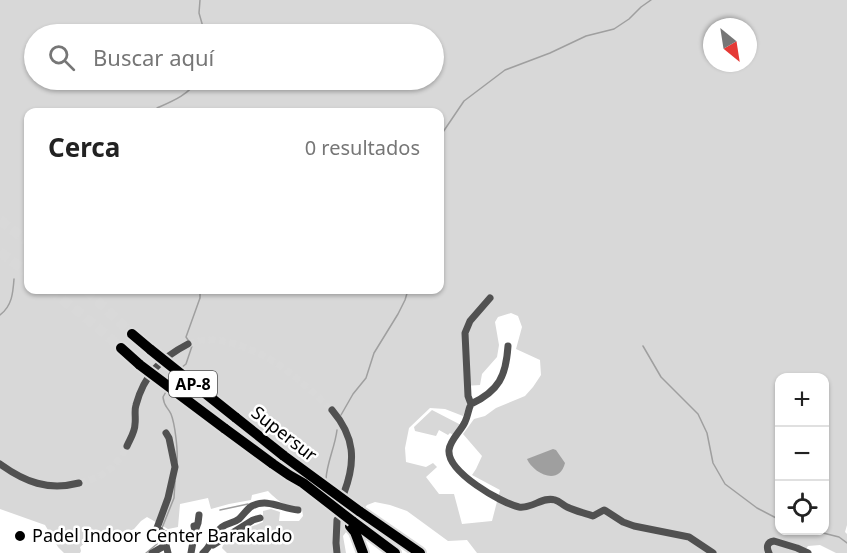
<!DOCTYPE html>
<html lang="es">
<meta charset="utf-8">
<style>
body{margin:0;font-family:"Noto Sans",sans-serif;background:#f6f6f6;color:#222}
.controls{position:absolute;right:18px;bottom:18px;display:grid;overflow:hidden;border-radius:12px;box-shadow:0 2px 4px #0004}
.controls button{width:54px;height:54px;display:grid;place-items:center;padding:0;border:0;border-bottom:2px solid #e0e0e0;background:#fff;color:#222;font:30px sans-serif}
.compass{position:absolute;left:703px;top:18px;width:54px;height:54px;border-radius:50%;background:#fff;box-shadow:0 2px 4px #0004;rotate:150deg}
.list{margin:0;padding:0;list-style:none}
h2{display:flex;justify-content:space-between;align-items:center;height:78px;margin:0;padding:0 24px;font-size:26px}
h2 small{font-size:20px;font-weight:400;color:#767676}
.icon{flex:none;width:33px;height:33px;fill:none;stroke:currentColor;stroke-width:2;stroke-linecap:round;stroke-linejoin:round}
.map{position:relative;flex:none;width:847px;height:553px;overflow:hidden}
.search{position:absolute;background:#fff;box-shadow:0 2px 4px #0004;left:24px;top:24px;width:420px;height:66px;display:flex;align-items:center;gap:15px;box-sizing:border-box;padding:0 21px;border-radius:33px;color:#767676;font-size:22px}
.panel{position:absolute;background:#fff;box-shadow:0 2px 4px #0004;left:24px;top:108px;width:420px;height:186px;border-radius:12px}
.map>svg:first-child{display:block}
.green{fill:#d8d8d8;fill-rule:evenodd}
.water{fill:#9f9f9f}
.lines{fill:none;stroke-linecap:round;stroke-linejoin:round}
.stream{stroke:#9f9f9f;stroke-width:1.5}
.minor-tunnel{stroke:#d9d9d9;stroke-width:7;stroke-dasharray:7 3.5;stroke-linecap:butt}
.highway-tunnel{stroke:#d9d9d9;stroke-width:10;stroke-dasharray:10 5;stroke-linecap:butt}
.highway-casing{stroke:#dbdbdb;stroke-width:14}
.minor{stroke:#515151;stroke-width:7}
.highway{stroke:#000;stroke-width:10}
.highway-bridge-casing{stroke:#dbdbdb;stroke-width:14;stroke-linecap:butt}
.highway-bridge{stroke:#000;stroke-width:10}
.poi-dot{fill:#000;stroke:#fff;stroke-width:2}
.labels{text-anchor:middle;stroke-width:5;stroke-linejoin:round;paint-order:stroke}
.shield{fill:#fff;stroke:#4c4c4c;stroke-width:1.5}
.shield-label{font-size:16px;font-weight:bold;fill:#000}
.street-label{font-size:18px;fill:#000;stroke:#fff}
.poi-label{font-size:18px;fill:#000;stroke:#fff;text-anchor:start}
</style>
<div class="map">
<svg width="847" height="553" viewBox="0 0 847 553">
<rect width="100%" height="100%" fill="#fff"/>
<path class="green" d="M0 0H847V525L845 532 847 534V553H836L820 545 808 546 803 553H477L467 540 448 541 407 511 390 505 375 502 367 505 343 536 346 553H227L222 548C226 536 251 527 263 522V511L271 509 280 512 279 521H299L303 516 302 509C296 506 291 507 286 505 279 502 273 496 268 491L252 495 251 500 229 504 211 509 208 498 180 504 178 527 168 529 147 517 141 521 134 529 123 534 87 541 80 547 81 551 80 553H64L58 547 45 525 0 509ZM712 27H748V63H712ZM34 34H434V80H34ZM28 112H440V290H28ZM511 313 518 316 522 327 516 349 540 360 541 375 533 387 525 396 496 408 485 416 474 419 463 434 482 456 476 469 472 475 500 490 492 521 462 524 454 494H439L426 477 437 467 433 463 426 467 406 462 405 448 409 428 430 408 445 409 463 416 468 404 465 396V386L480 385 482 374 497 357 499 345 495 322 498 317ZM780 378H824V530H780Z
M432 410 461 425 455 436 450 433 448 435 439 430 436 436 415 431 414 427Z"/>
<path class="water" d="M553 449 556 450 565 463C559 487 533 473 527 459Z"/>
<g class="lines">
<path class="stream" d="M200 0 199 13 205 34
M155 112 157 108C173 101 188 95 198 80
M440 145 441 135 464 101 505 70 550 53 586 36 614 29 629 19 641 7 651 0
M0 315C12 306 13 293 14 279
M643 346 661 377 698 414 707 433 713 463 725 484 757 508 780 520
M181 368 186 364 192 346 186 337 200 298V290
M167 390 163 397C164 407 167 406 171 414 175 424 178 450 177 462
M341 415 353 394 366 378 374 353 398 314 405 300 408 290
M326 479C327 462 335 447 337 430
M220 510 248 504
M162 528 174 498 175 481
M811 530 839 537 847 543
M146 553 157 544 160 536"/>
<path class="minor-tunnel" d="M188 344C193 343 200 340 206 340 217 339 227 342 237 345 276 356 304 384 332 410
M79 483C104 477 115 469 127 446"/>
<path class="highway-tunnel" d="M0 220 28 242
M0 252 28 273
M50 290 84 316 121 348
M86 290 132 334"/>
<defs>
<path id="highway" d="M132 334 151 350
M121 348 140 365
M235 417 284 456
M224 428 273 464
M359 511 420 553
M352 521 395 553
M350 526 355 532 363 553"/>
</defs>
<use href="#highway" class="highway-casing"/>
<path class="minor" d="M508 346C506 376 499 391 471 404 468 410 468 416 465 422 461 431 450 440 449 450 447 472 501 503 519 507 532 509 543 496 555 500 560 501 562 505 567 507 575 511 585 513 593 516L604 510 606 511 623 522 634 526 689 537 713 553
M471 404 468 396 465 333 470 321 490 298
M332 410C355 437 356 461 344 493
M166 433 169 438 175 467 168 498 157 528 163 533 168 535 166 545 168 553
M127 446C130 439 135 432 135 424 136 417 134 411 136 405 144 375 161 358 188 344
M0 464C25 482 48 491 79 483
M337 520 336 543 337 553
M195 531 198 523 199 515
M213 545 253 520 260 518
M152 553 166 545
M191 553 195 531 194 526
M203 553C212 546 213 534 222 527 227 523 234 523 239 519 243 515 248 508 252 506 268 498 282 509 298 510
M769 553C766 547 767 542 774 541L797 548 808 553"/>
<use href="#highway" class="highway"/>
<defs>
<path id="highway-bridge" d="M151 350 235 417
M140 365 224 428
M284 456 359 511
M273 464 289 475 303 483 352 521"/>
</defs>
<use href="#highway-bridge" class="highway-bridge-casing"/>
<use href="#highway-bridge" class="highway-bridge"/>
</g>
<circle class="poi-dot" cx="20" cy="536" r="6"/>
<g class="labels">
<rect class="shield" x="169" y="371" width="48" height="26" rx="4.5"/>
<g class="shield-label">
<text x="193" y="390">AP-8</text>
</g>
<g class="street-label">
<text transform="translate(284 434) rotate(38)" y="6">Supersur</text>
</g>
<g class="poi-label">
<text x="32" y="542">Padel Indoor Center Barakaldo</text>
</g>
</g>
</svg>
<div class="controls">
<button>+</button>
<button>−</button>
<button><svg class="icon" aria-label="locate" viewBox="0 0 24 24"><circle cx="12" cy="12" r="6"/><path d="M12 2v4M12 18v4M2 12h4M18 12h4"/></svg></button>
</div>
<svg class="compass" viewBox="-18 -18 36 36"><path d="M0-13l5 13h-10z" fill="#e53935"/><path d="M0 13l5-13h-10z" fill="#767676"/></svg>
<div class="search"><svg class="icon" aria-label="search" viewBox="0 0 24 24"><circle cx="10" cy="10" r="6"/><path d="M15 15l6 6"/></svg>Buscar aquí</div>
<section class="panel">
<h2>Cerca<small>0 resultados</small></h2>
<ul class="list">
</ul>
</section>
</div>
